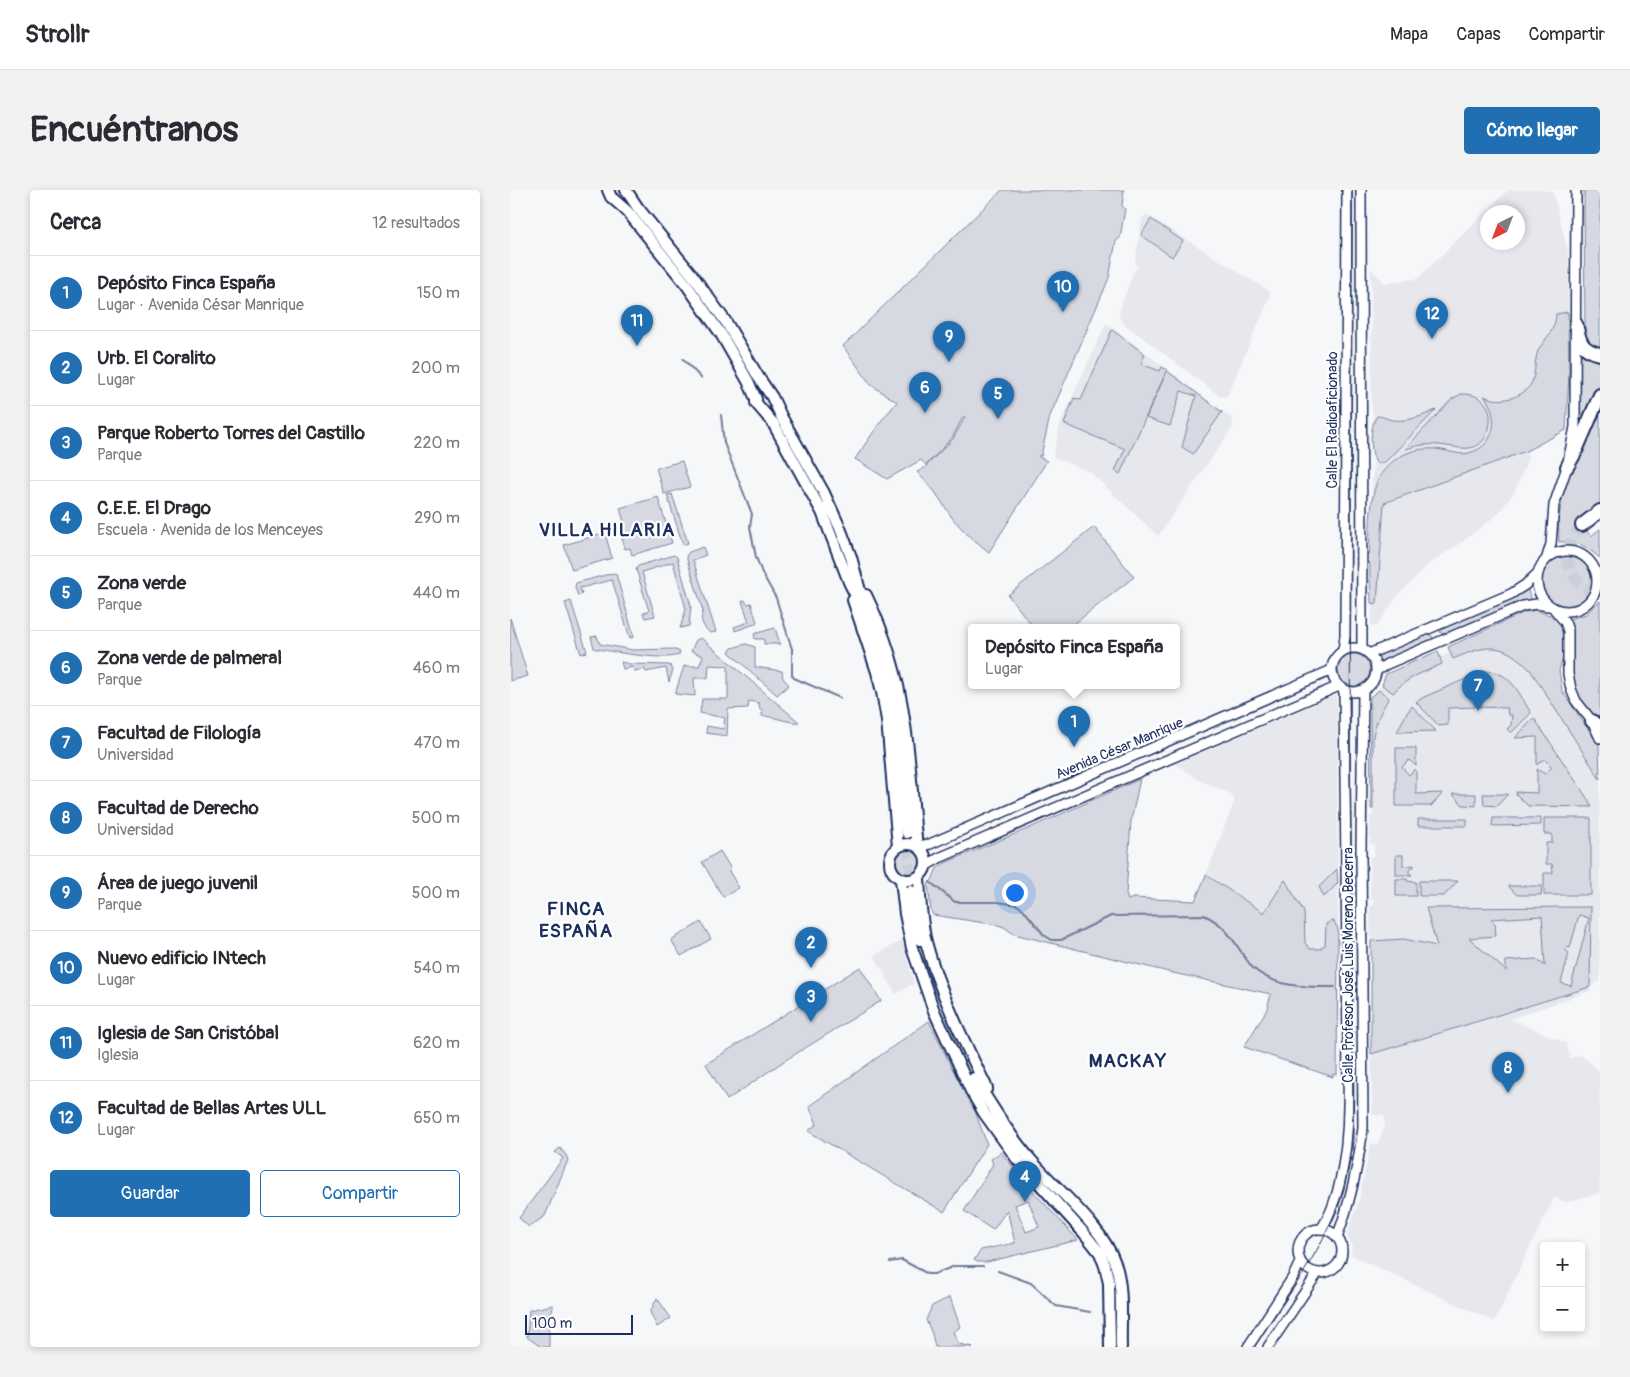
<!DOCTYPE html>
<html lang="es">
<meta charset="utf-8">
<style>
body{margin:0;font-family:Pangolin,sans-serif;background:#f2f2f3;color:#2b2b33}
.controls{position:absolute;right:15px;bottom:15px;display:grid;overflow:hidden;border-radius:5px;box-shadow:0 2px 8px #0003}
.controls button{width:45px;height:45px;display:grid;place-items:center;padding:0;border:0;border-bottom:1px solid #e1e1e2;background:#fff;color:#2b2b33;font:25px sans-serif}
.compass{position:absolute;left:970px;top:15px;width:45px;height:45px;border-radius:50%;background:#fff;box-shadow:0 2px 8px #0003;rotate:222deg}
.scale{position:absolute;left:15px;bottom:12px;width:108px;box-sizing:border-box;padding-left:5px;border:2px solid #1b2f5e;border-top:0;font-size:14px;line-height:18px;white-space:nowrap;color:#1b2f5e;-webkit-text-stroke:4px #fff;paint-order:stroke}
.you{position:absolute;left:504px;top:702px;width:18px;height:18px;margin:-12px;border:4px solid #fff;border-radius:50%;background:#1a73e8;box-shadow:0 0 0 8px #1a73e833}
.badge{display:grid;place-items:center;width:32px;height:32px;border-radius:50%;background:#1f6fb2;color:#fff;font-size:16px;font-weight:700}
.pin{position:absolute;translate:-50% -41px;filter:drop-shadow(0 1px 2px #0008)}
.pin::after{content:'';position:absolute;top:26px;width:18px;height:15px;background:inherit;clip-path:polygon(0 0,100% 0,50% 100%)}
.popup{position:absolute;left:458px;top:434px;width:212px;height:65px;box-sizing:border-box;display:grid;place-content:center;border-radius:5px;background:#fff;filter:drop-shadow(0 1px 4px #0005);font-size:16px;white-space:nowrap;color:#7c7c81}
.popup b{font-size:19px;color:#2b2b33}
.popup::after{content:'';position:absolute;left:50%;top:100%;margin-left:-10px;border:10px solid transparent;border-top-color:#fff}
.list{margin:0;padding:0;list-style:none}
h2{display:flex;justify-content:space-between;align-items:center;height:65px;margin:0;padding:0 20px;font-size:21px}
h2 small{font-size:16px;font-weight:400;color:#7c7c81}
.list li{display:grid;grid-template-columns:32px 1fr auto;gap:15px;align-items:center;box-sizing:border-box;height:75px;padding:0 20px;border-top:1px solid #e1e1e2}
.list b{display:block;font-size:19px;white-space:nowrap}
.list p{margin:0;font-size:16px;white-space:nowrap;color:#7c7c81}
.list em{font-size:16px;font-style:normal;color:#7c7c81}
.actions{display:flex;gap:10px;padding:15px 20px}
.actions a{flex:1;padding:11px 0;border:1px solid #1f6fb2;border-radius:5px;text-align:center;font-size:18px;color:#1f6fb2}
.actions .main{background:#1f6fb2;color:#fff}
.map{position:relative;flex:none;width:1090px;height:1157px;overflow:hidden;border-radius:5px}
header{display:flex;align-items:center;gap:30px;box-sizing:border-box;height:70px;padding:0 25px;background:#fff;border-bottom:1px solid #e1e1e2}
header strong{font-size:24px}
nav{display:flex;gap:28px;margin-inline-start:auto;font-size:18px}
.intro{display:flex;align-items:center;justify-content:space-between;box-sizing:border-box;height:120px;padding:0 30px}
h1{margin:0;font-size:35px}
.button{padding:12px 22px;border-radius:5px;background:#1f6fb2;color:#fff;font-size:18px;font-weight:700}
main{display:flex;gap:30px;padding:0 30px}
aside{flex:1;background:#fff;border-radius:5px;box-shadow:0 2px 8px #0003}
.map>svg:first-child{display:block}
.built{fill:#e6e8ee;fill-rule:evenodd}
.green{fill:#d6d9e2;stroke:#7884a0;fill-rule:evenodd}
.lines{fill:none;stroke-linecap:round;stroke-linejoin:round}
.stream{stroke:#707c99;stroke-width:2}
.secondary-tunnel{stroke:#cacfda;stroke-width:10;stroke-dasharray:10 5;stroke-linecap:butt}
.motorway-tunnel{stroke:#cacfda;stroke-width:12;stroke-dasharray:12 6;stroke-linecap:butt}
.tertiary-casing{stroke:#1b2f5e;stroke-width:12}
.secondary-casing{stroke:#1b2f5e;stroke-width:14}
.motorway-casing{stroke:#1b2f5e;stroke-width:16}
.tertiary{stroke:#fff;stroke-width:9}
.secondary{stroke:#fff;stroke-width:10}
.motorway{stroke:#fff;stroke-width:12}
.tram{stroke:#1b2f5e;stroke-width:1}
.labels{text-anchor:middle;stroke-width:4.5;stroke-linejoin:round;paint-order:stroke}
.street-label{font-size:14px;fill:#1b2f5e;stroke:#fff}
.district-label{font-size:19px;font-weight:bold;letter-spacing:1px;fill:#1b2f5e;stroke:#fff}
</style>
<header>
<strong>Strollr</strong>
<nav><a>Mapa</a><a>Capas</a><a>Compartir</a></nav>
</header>
<div class="intro"><h1>Encuéntranos</h1><a class="button">Cómo llegar</a></div>
<main>
<aside>
<h2>Cerca<small>12 resultados</small></h2>
<ul class="list">
<li><span class="badge">1</span><div><b>Depósito Finca España</b><p>Lugar · Avenida César Manrique</p></div><em>150 m</em></li>
<li><span class="badge">2</span><div><b>Urb. El Coralito</b><p>Lugar</p></div><em>200 m</em></li>
<li><span class="badge">3</span><div><b>Parque Roberto Torres del Castillo</b><p>Parque</p></div><em>220 m</em></li>
<li><span class="badge">4</span><div><b>C.E.E. El Drago</b><p>Escuela · Avenida de los Menceyes</p></div><em>290 m</em></li>
<li><span class="badge">5</span><div><b>Zona verde</b><p>Parque</p></div><em>440 m</em></li>
<li><span class="badge">6</span><div><b>Zona verde de palmeral</b><p>Parque</p></div><em>460 m</em></li>
<li><span class="badge">7</span><div><b>Facultad de Filología</b><p>Universidad</p></div><em>470 m</em></li>
<li><span class="badge">8</span><div><b>Facultad de Derecho</b><p>Universidad</p></div><em>500 m</em></li>
<li><span class="badge">9</span><div><b>Área de juego juvenil</b><p>Parque</p></div><em>500 m</em></li>
<li><span class="badge">10</span><div><b>Nuevo edificio INtech</b><p>Lugar</p></div><em>540 m</em></li>
<li><span class="badge">11</span><div><b>Iglesia de San Cristóbal</b><p>Iglesia</p></div><em>620 m</em></li>
<li><span class="badge">12</span><div><b>Facultad de Bellas Artes ULL</b><p>Lugar</p></div><em>650 m</em></li>
</ul>
<div class="actions"><a class="main">Guardar</a><a>Compartir</a></div>
</aside>
<div class="map">
<svg width="1090" height="1157" viewBox="0 0 1090 1157">
<rect width="100%" height="100%" fill="#f6f7f9"/>
<filter id="ink" filterUnits="userSpaceOnUse"><feTurbulence type="fractalNoise" baseFrequency=".02" numOctaves="2"/><feDisplacementMap in="SourceGraphic" scale="10" xChannelSelector="R" yChannelSelector="G"/><feConvolveMatrix kernelMatrix="1 2 1 2 8 2 1 2 1" color-interpolation-filters="sRGB"/></filter>
<g filter="url(#ink)">
<path class="built" d="M998 0H1040L1043 3 1058 61 1059 183 1056 240 1016 261 1018 269 1005 301 989 323 955 350 919 374 890 403 866 437 860 435 862 424 861 312 864 268 862 248 864 231 861 212 862 178 861 79 875 93 907 89ZM978 22H1008V52H978Z
M637 25 759 101 760 107 717 206 711 207 613 133 609 127 610 119 623 83 628 77 625 74 629 47 632 28Z
M596 133 723 229V237L648 346 580 282 543 267 550 234Z
M996 431 1050 499 1090 564V792H1085V795L1080 797V801L1000 829 1056 853 1060 868 1071 865 1090 881V1003L1057 1012 1044 1008 1015 1067 986 1129 983 1131 841 1065 842 1056 837 1044 849 1010 861 953 867 955 875 937 874 925H862L860 716H863L864 709H860V667L864 666V654L860 653V626H863V619H861L860 507 870 498 876 484 928 461 930 467 940 463 938 457Z
M825 505 827 507 828 759H800L795 753 794 722 775 690 754 723 696 685 724 612V608L721 604 691 591 665 574Z
M392 750 404 793 386 804 364 766Z"/>
<path class="green" d="M492 0H614L612 16 615 19 610 48 606 51 599 88 540 226 531 266 529 265V267L537 271 479 362 457 344 443 329 425 302 407 282 413 279 443 249 455 227H453L442 248 416 275 411 270 377 289 345 269 371 231 387 212 361 195 333 156Z
M1074 0H1090V159L1084 157 1075 145Z
M641 29 673 51 662 67 631 45Z
M1058 122 1059 183 1056 240 1016 261 874 313 867 414 861 413C860 384 855 309 870 286 883 265 908 255 932 260 943 262 951 266 962 262 987 254 989 224 974 206 990 214 1014 208 1022 192 1026 182 1024 171 1028 161 1035 148 1046 140 1046 124Z
M602 140 635 164 631 174 650 181 652 177 657 180 610 284 605 281 615 259 554 234 564 208 571 210Z
M1069 157 1090 169V196L1069 245Z
M657 181 712 222 683 264 672 257 686 206 671 201 660 236 636 228Z
M951 204C960 204 968 205 975 213 981 220 981 230 979 238 971 268 947 256 928 255 917 254 907 255 897 259L896 258 942 209Z
M1090 217V314L1069 332 1081 346 1090 339V368C1076 357 1068 350 1049 352 1049 342 1048 331 1050 321 1055 285 1075 250 1090 217Z
M926 220 875 272 868 274 865 271C860 260 859 237 867 226 873 226 877 229 882 230 899 232 912 226 926 220Z
M172 271 180 297 154 304 146 278Z
M162 304 178 353 173 355 157 305Z
M148 307 162 353 122 365 120 358 115 359 108 334 114 332 110 318Z
M584 337 624 387 559 438H524L498 405Z
M95 343 102 368 62 380 54 355Z
M193 357 196 365 183 370 206 442 200 443C193 437 189 430 193 421L176 366 179 362Z
M164 365 167 367 181 416 179 436 170 438 176 419 163 372 132 382 145 426 135 428 133 423 139 421 126 379 128 376Z
M1032 391a25 25 0 1 1 50 0a25 25 0 1 1-50 0Z
M103 383 106 384 124 447 120 448 102 390 70 398 72 404 68 406 65 397 66 393Z
M1016 400H1018L1020 408 1019 409 935 445 930 442 931 437Z
M235 410 237 414 241 413 247 432 245 434 225 441 224 437 239 432 232 411Z
M61 411 77 462 71 464 55 413Z
M1090 411V534C1080 524 1071 515 1066 502 1059 486 1060 450 1058 431L1059 429 1076 424Z
M1025 420 1040 425 1048 431 1052 437 1053 468 1049 480 1052 501 1089 555 1090 589 1021 481C993 451 978 454 943 469L938 457 1015 422Z
M0 428 18 486 0 491Z
M265 438 270 454H254V449H245L244 444Z
M917 443 922 446 923 449 920 451 873 472 869 471 868 468 869 464Z
M87 446 90 454 123 460 163 459 170 462 169 465C153 471 106 462 87 459L84 458 81 447Z
M191 448 289 532C281 534 264 526 252 526V519L250 520 249 513 239 511 238 518 218 519 217 546 196 543 197 536 213 539 215 528 190 523 192 509H218V476L199 475 198 488H184L185 506 165 504 174 476H189L193 466 181 461 186 450Z
M236 454 245 457V477L272 481 273 488 279 495 267 505 219 462 222 458Z
M928 461 932 474C914 482 896 488 883 503L872 495 876 484Z
M828 480a16 16 0 1 1 32 0a16 16 0 1 1-32 0Z
M111 472 120 474 160 475 163 480 159 492 156 478 136 482 135 479 124 481 123 477 113 479Z
M974 481C1001 481 1008 502 1021 523L1001 543 997 539 1001 535 1002 525H998L997 518 969 517 975 510 967 503 960 510 965 515V517L938 518V535L929 536 906 512 914 507Z
M869 500 879 508C871 520 866 532 863 546V619H861L860 507Z
M902 516 926 541 887 542 896 524Z
M1024 528 1079 611 1082 617 1018 616 1006 604V602L1027 603V579L1035 584 1042 577 1034 569 1027 575V547L1005 548Z
M886 558H906V576L899 570 892 577 899 585 904 580H906V604L933 603 921 616H886Z
M630 589 621 631 616 704 618 710 623 708 685 711 696 685 754 723 775 690 794 722 795 753 800 759H809L815 755 816 734 823 730 828 739 827 885 823 884V887L734 857 759 816 758 815 761 804 663 783 504 744 494 737 488 735 423 725 421 721 418 694 422 690 427 678 437 672 522 637Z
M942 604H966V616L953 615Z
M973 604H998L987 616 974 615Z
M983 628H1031V635L982 636Z
M1034 628H1081V705H1034V683H1043L1042 674H1036V653H1042V644H1034Z
M908 629H957V636H908Z
M383 672a15 15 0 1 1 30 0a15 15 0 1 1-30 0Z
M210 661 221 679 219 681 229 698 213 707 192 672Z
M886 665H893V676L904 675V677L899 680V683L902 685H886Z
M827 679 828 693 814 707 809 697Z
M886 689H897V691L906 692V706H886Z
M909 691H948L934 706H909Z
M998 696H1032L1031 705H1007Z
M1081 717 1080 797 861 864V751L894 749 927 756 916 718ZM1069 725 1079 728 1061 796 1051 793 1059 763 1055 760 1057 757 1060 758ZM1032 726 1035 776 1026 769 996 771V781L959 748 986 746 985 733 981 729Z
M191 732 201 749 171 766 161 750Z
M350 777 371 811 271 873 217 910 196 874Z
M419 831 447 888 452 886 477 954 434 1022 298 941 307 934 299 916Z
M50 958 56 965 58 970 35 1026 19 1037 9 1028 53 968 45 962Z
M491 962 520 998 568 1050 477 1072H468L464 1070 471 1060 505 1053 497 1020 483 1040 454 1021 483 974 481 969ZM518 1010 529 1037 516 1042 505 1015Z
M440 1107 450 1137 443 1142 449 1154 463 1157H425L422 1144 416 1130 422 1116Z
M147 1108 161 1128 147 1137 140 1122Z
M43 1115V1118L39 1130V1157H31L17 1147 19 1120Z"/>
<g class="lines">
<path class="stream" d="M173 169 191 188
M211 225 214 253 242 324 240 337 246 367 252 383 266 408 282 459V485L284 488 330 508
M420 692 445 712H488L507 715 513 719 534 745 542 750H551L601 726 694 725C714 734 722 748 734 766 737 770 740 775 743 778 765 798 798 797 825 797
M380 1072 392 1070 418 1084H424L445 1076H473
M488 1081 521 1093 546 1116 580 1122"/>
<path class="secondary-tunnel" d="M397 643 401 701"/>
<path class="motorway-tunnel" d="M1072 335C1047 363 1056 391 1090 406"/>
<defs>
<path id="tertiary" d="M851 0 852 459
M1027 391a30 30 0 1 1 60 0a30 30 0 1 1-60 0Z
M1037 367 1041 354 1044 315 1057 277 1065 237 1066 0
M1045 420 1055 432 1058 441V484L1061 499 1066 511 1082 531 1090 548
M822 480a22 22 0 1 1 44 0a22 22 0 1 1-44 0Z
M833 460 835 446 837 0
M859 464 1001 404 1015 395 1027 384
M866 481 877 474 1013 416 1027 414 1038 416
M407 656 420 654 822 480
M417 675 429 668 829 496
M788 1061a22 22 0 1 1 44 0a22 22 0 1 1-44 0Z
M811 1039C820 1027 825 1011 829 996 835 970 838 943 838 916 839 896 837 877 838 857L834 499
M827 1047C841 1011 848 976 853 938L851 660 853 500
M738 1157 783 1087 790 1072
M758 1157 807 1084"/>
<path id="secondary" d="M98 0 101 7 117 21 176 94 211 144 238 191 246 209V213L263 233 312 322 339 392 351 416
M116 0 128 18 183 86 216 132 249 188 262 207 272 228 314 303 330 338 341 367 357 427 374 476 381 506 387 547 397 643
M356 405C375 444 388 486 394 529 401 571 402 614 407 656
M343 410 367 482 372 502 377 530 388 657
M380 672a18 18 0 1 1 36 0a18 18 0 1 1-36 0Z
M409 688C410 709 411 731 416 752 429 801 454 852 477 898
M391 690 395 724 402 758 424 821 461 901 474 923 507 969 574 1043 590 1063 595 1076 599 1093 600 1157
M401 701 406 738 410 750
M464 888C482 916 499 945 521 970 546 999 593 1037 605 1073 614 1099 610 1130 611 1157"/>
<path id="motorway" d="M1066 134C1070 152 1071 160 1090 164
M1057 277 1065 263 1090 205
M1072 335 1090 321
M1082 531 1090 538"/>
</defs>
<use href="#tertiary" class="tertiary-casing"/>
<use href="#secondary" class="secondary-casing"/>
<use href="#motorway" class="motorway-casing"/>
<use href="#tertiary" class="tertiary"/>
<use href="#secondary" class="secondary"/>
<use href="#motorway" class="motorway"/>
<path class="tram" d="M744 1157C789 1088 833 1037 843 952L842 731 840 574 842 0"/>
</g>
</g>
<g class="labels">
<g class="street-label">
<text transform="translate(822 230) rotate(-90)" y="5">Calle El Radioaficionado</text>
<text transform="translate(609 558) rotate(-23)" y="5">Avenida César Manrique</text>
<text transform="translate(838 775) rotate(-90)" y="5">Calle Profesor José Luis Moreno Becerra</text>
</g>
<g class="district-label">
<text x="97" y="346">VILLA HILARIA</text>
<text x="66" y="725">FINCA<tspan x="66" dy="22">ESPAÑA</tspan></text>
<text x="618" y="877">MACKAY</text>
</g>
</g>
</svg>
<div class="controls">
<button>+</button>
<button>−</button>
</div>
<svg class="compass" viewBox="-18 -18 36 36"><path d="M0-13l5 13h-10z" fill="#e53935"/><path d="M0 13l5-13h-10z" fill="#7c7c81"/></svg>
<div class="scale">100 m</div>
<div class="you"></div>
<div class="pin badge" style="left:564px;top:557px">1</div>
<div class="popup"><b>Depósito Finca España</b>Lugar</div>
<div class="pin badge" style="left:301px;top:778px">2</div>
<div class="pin badge" style="left:301px;top:832px">3</div>
<div class="pin badge" style="left:515px;top:1012px">4</div>
<div class="pin badge" style="left:488px;top:229px">5</div>
<div class="pin badge" style="left:415px;top:223px">6</div>
<div class="pin badge" style="left:968px;top:521px">7</div>
<div class="pin badge" style="left:998px;top:903px">8</div>
<div class="pin badge" style="left:439px;top:172px">9</div>
<div class="pin badge" style="left:553px;top:122px">10</div>
<div class="pin badge" style="left:127px;top:156px">11</div>
<div class="pin badge" style="left:922px;top:149px">12</div>
</div>
</main>
